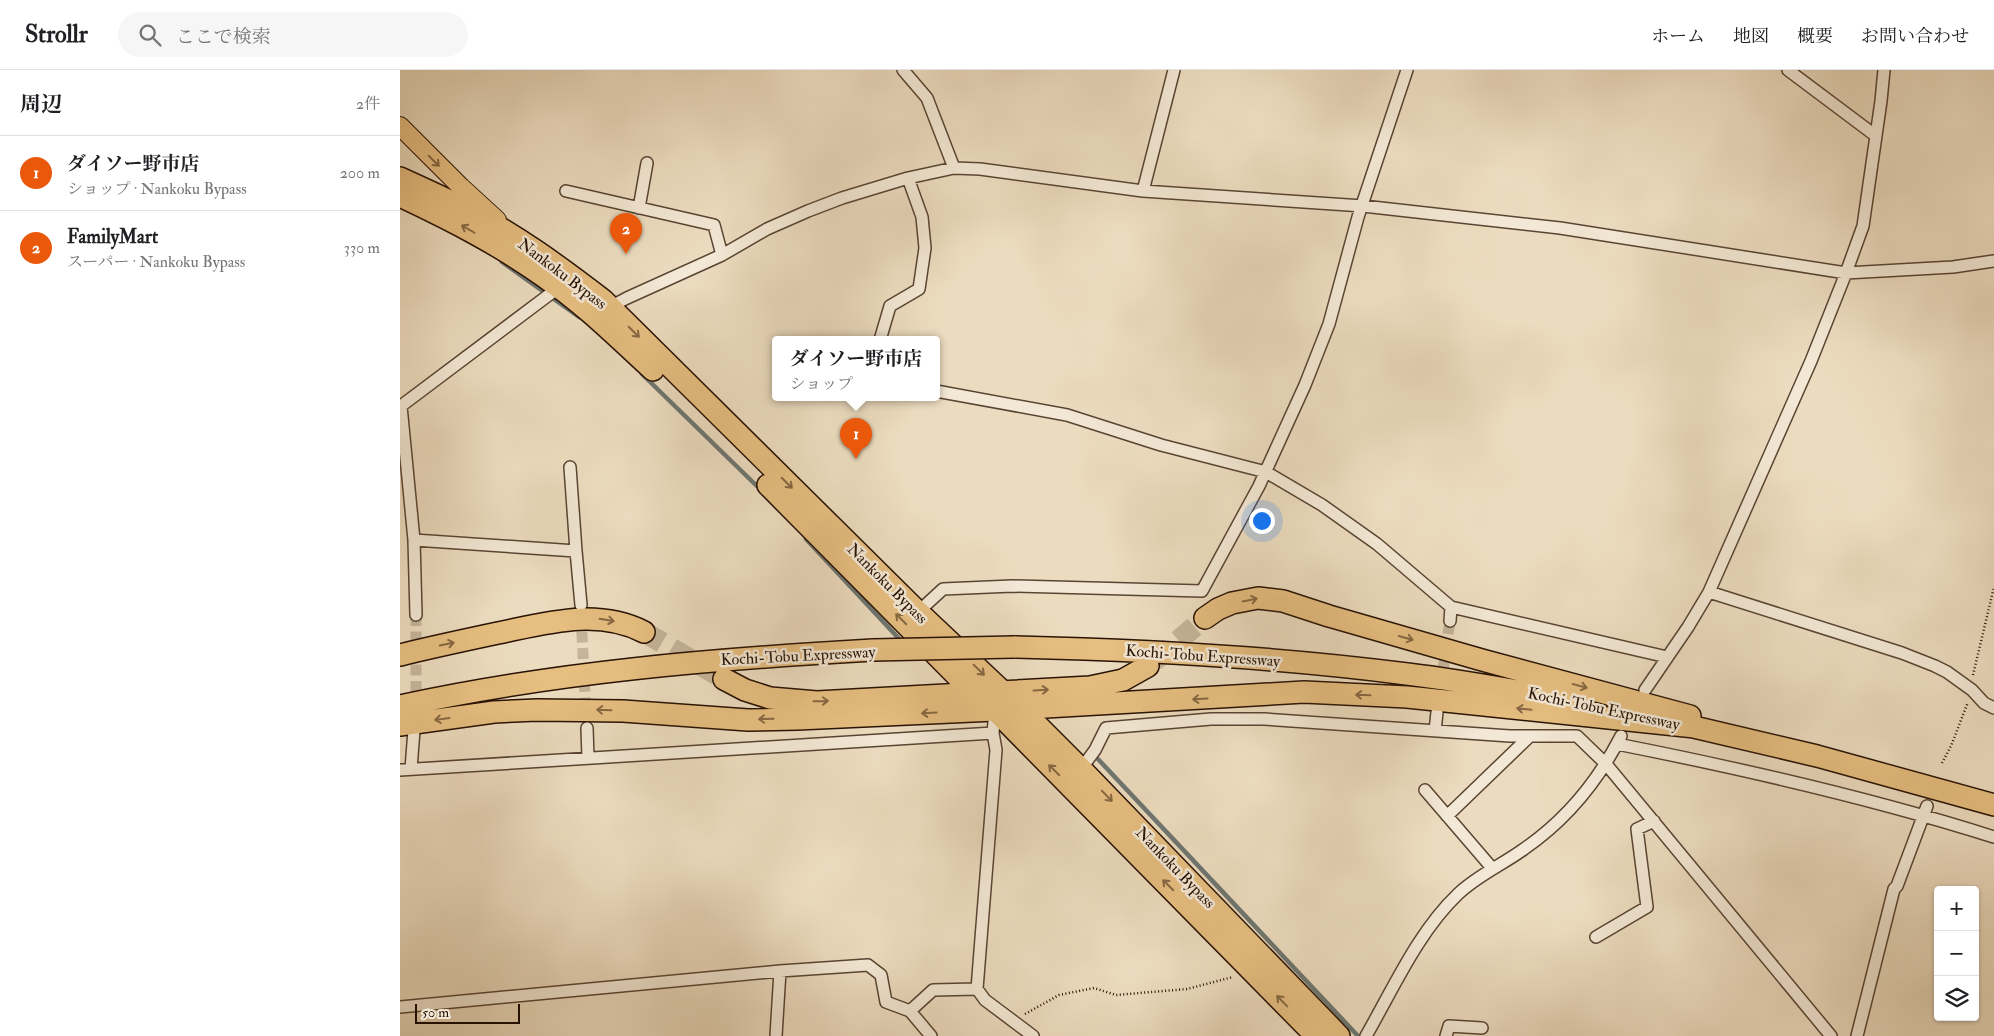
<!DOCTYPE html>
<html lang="ja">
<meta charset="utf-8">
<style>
body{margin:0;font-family:"IM FELL Double Pica","Noto Serif JP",serif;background:#f6f6f6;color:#202124}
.controls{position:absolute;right:15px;bottom:15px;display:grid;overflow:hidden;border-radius:5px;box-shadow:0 1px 4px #0004}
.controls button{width:45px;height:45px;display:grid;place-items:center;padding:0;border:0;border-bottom:1px solid #e0e0e0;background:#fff;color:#202124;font:25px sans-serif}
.scale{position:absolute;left:15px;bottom:12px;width:105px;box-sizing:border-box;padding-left:5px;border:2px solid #281204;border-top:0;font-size:14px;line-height:18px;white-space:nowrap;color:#281204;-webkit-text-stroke:4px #f3e8d5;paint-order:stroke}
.you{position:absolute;left:861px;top:450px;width:18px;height:18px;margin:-12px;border:4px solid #fff;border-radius:50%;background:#1a73e8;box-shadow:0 0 0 8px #1a73e833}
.badge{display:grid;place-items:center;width:32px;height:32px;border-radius:50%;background:#ea580c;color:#fff;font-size:16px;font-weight:700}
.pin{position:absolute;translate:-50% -41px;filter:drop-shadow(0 1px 2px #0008)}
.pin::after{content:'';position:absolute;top:26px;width:18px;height:15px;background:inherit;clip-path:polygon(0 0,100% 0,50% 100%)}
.popup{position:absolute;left:372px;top:266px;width:168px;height:65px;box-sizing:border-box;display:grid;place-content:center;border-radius:5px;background:#fff;filter:drop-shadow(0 1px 4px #0005);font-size:16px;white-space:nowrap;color:#757577}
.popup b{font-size:19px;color:#202124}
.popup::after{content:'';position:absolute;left:50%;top:100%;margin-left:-10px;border:10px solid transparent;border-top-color:#fff}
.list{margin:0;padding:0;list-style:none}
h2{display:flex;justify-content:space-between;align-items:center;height:65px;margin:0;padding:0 20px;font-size:21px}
h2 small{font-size:16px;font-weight:400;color:#757577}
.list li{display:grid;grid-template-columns:32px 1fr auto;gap:15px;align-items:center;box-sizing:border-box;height:75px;padding:0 20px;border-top:1px solid #e0e0e0}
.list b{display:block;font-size:19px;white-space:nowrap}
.list p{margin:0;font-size:16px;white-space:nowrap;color:#757577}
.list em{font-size:16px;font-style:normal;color:#757577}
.icon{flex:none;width:28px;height:28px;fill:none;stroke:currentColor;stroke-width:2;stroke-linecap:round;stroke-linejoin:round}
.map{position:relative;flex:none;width:1594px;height:966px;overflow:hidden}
header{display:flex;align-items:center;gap:30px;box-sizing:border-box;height:70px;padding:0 25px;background:#fff;border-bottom:1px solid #e0e0e0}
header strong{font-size:24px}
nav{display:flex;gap:28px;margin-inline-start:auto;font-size:18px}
.search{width:350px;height:45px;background:#f6f6f6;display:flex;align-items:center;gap:12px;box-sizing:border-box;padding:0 18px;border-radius:28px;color:#757577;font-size:19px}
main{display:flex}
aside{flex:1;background:#fff}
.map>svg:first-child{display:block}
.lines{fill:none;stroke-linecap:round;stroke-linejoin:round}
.stream{stroke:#6e7671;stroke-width:4.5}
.street-tunnel{stroke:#c5b49a;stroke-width:11;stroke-dasharray:11 5.5;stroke-linecap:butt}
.highway-tunnel{stroke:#c5b49a;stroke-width:21;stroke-dasharray:21 11;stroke-linecap:butt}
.street-casing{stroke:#594433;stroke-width:14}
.primary-casing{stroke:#281204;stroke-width:20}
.highway-casing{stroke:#281204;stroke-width:24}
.path{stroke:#281204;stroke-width:2.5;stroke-dasharray:1 2.5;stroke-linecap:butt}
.street{stroke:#f3e8d5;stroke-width:11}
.primary{stroke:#e6be80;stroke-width:18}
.highway{stroke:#e6be80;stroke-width:21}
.highway-bridge-casing{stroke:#281204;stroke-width:24;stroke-linecap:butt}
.highway-bridge{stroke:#e6be80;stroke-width:21}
.oneway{stroke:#876842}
.labels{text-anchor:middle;stroke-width:5;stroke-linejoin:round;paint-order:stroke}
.street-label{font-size:16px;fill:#281204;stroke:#f3e8d5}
</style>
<header>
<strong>Strollr</strong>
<div class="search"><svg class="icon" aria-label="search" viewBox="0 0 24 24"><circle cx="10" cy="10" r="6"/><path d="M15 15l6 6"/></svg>ここで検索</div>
<nav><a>ホーム</a><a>地図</a><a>概要</a><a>お問い合わせ</a></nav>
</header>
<main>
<aside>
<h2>周辺<small>2件</small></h2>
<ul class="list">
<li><span class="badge">1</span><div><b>ダイソー野市店</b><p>ショップ · Nankoku Bypass</p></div><em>200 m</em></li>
<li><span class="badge">2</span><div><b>FamilyMart</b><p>スーパー · Nankoku Bypass</p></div><em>330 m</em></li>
</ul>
</aside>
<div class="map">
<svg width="1594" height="966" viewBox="0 0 1594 966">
<rect width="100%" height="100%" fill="#ecdcbf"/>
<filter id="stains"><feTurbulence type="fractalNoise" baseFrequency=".004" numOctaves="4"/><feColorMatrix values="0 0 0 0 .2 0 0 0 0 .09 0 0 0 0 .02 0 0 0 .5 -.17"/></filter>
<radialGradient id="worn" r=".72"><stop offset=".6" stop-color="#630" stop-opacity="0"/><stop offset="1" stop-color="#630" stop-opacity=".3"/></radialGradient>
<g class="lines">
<path class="stream" d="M102 192 179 247
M242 304 362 421
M406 469 503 573
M697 688 958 966"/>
<path class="street-tunnel" d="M16 545V636
M181 545 186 643
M1041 613 1050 551"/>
<path class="highway-tunnel" d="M244 562 324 609
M754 591 805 548"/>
<defs>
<path id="street" d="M503 0 527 28 554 98
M1388 0 1476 66
M166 121 314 155 322 185
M743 121 774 0
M239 138 247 93
M158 218 1 336 14 470 176 481 181 535
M206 239 227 228 322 185 367 159 408 141 442 128 508 108 554 98 580 99 743 121 963 136 1160 158 1446 203 1553 197 1594 191
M480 270 490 236 519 219 525 178 522 147 508 108
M536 321 667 345 761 375 866 402 922 435 977 474 1051 537 1267 587
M170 397 176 481
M14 470 16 545
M1309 522 1502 583 1535 596 1547 602 1572 620 1584 633 1594 638
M518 542 543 519 612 516 802 521 859 416 905 315 929 254 958 147 1007 0
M1050 551 1051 537
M1245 620 1288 557 1309 522 1411 291 1446 203 1463 156 1481 31 1484 0
M187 658 188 688
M1035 661 1037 642
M1217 674C1344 699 1471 728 1594 767
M11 699 14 660
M681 699 695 680 706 658 811 649H864L1110 666H1177L1206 694 1431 966
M0 700 593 663 595 640
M1025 720 1092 798
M1047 746 1130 666
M1196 867 1247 837 1237 759 1254 751
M577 919 585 930 633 966
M0 937 380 901 468 895 481 905 486 932 510 941 531 966
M510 941 533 920 577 919 596 680 593 663
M376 966 380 901
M966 966C993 919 1018 862 1058 824 1078 805 1102 795 1124 779 1166 750 1198 711 1221 666
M1046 966 1049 956 1082 958
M1457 966 1494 819 1497 816 1527 736"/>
<path id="primary" d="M0 56 61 117 97 150"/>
<path id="highway" d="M0 108C22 118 44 128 66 139 115 164 160 197 203 230L518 542 620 638 681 699 939 966
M0 126C51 150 100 175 146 208 184 234 218 268 253 300
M368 415 575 624 595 640 916 966
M805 548 818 539 832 533 858 528 883 531 929 546 1082 590 1290 646
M614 577C745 580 876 587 1007 604 1066 611 1124 622 1182 633
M0 585C32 577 65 570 98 563 147 553 197 538 244 562
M324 609 345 620 370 628 417 632 690 617 723 610 748 596
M0 636C156 602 314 589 473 580
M1281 654 1417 686 1594 735
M0 655 94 642 137 640 223 641 348 650 397 649 595 640 904 622 1007 627 1295 657"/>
</defs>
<use href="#street" class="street-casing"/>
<use href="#primary" class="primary-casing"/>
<use href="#highway" class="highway-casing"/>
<path class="path" d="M1573 605 1594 517
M1542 693 1551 676 1568 632
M625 944 659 925 694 918 716 925 787 919 833 907"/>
<use href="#street" class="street"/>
<use href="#primary" class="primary"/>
<use href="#highway" class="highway"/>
<defs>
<path id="highway-bridge" d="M473 580 614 577"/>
</defs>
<use href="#highway-bridge" class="highway-bridge-casing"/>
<use href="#highway-bridge" class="highway-bridge"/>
</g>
<defs><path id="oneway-shaft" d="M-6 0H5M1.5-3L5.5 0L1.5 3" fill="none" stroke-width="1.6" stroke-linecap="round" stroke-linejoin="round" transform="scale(1.25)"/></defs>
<g class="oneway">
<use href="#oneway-shaft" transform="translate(34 91) rotate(45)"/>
<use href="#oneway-shaft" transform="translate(68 159) rotate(-150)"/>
<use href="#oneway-shaft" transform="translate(234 262) rotate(45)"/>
<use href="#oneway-shaft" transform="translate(387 413) rotate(45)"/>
<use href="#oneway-shaft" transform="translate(850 530) rotate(-11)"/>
<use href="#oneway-shaft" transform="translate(501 549) rotate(-135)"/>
<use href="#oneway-shaft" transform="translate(207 550) rotate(9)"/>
<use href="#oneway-shaft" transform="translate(1006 568) rotate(16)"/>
<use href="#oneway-shaft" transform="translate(47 574) rotate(-12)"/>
<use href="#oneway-shaft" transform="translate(579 600) rotate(44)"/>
<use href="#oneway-shaft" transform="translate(1180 616) rotate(15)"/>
<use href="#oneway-shaft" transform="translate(641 620) rotate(-3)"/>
<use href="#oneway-shaft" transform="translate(963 625) rotate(-178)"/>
<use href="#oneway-shaft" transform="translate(800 629) rotate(177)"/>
<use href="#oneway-shaft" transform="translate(421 631) rotate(-1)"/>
<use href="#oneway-shaft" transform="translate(1124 639) rotate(-174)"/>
<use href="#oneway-shaft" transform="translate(204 640) rotate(-178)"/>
<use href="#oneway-shaft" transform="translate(529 643) rotate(177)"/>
<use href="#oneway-shaft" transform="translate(42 649) rotate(172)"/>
<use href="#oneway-shaft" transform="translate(366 649) rotate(179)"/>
<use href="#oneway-shaft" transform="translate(654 700) rotate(-135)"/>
<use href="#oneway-shaft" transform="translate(707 726) rotate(46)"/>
<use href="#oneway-shaft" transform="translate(768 815) rotate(-135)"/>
<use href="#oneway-shaft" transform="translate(882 931) rotate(-134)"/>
</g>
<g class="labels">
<g class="street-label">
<text transform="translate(163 203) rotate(37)" y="6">Nankoku Bypass</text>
<text transform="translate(488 513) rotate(45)" y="6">Nankoku Bypass</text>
<text transform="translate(398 585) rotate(-3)" y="6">Kochi-Tobu Expressway</text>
<text transform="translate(803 585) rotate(4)" y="6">Kochi-Tobu Expressway</text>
<text transform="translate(1204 638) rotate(12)" y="6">Kochi-Tobu Expressway</text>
<text transform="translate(776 797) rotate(46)" y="6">Nankoku Bypass</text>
</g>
</g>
<rect width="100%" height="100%" filter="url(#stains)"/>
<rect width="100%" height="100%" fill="url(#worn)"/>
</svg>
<div class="controls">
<button>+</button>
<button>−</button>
<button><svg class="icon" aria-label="layers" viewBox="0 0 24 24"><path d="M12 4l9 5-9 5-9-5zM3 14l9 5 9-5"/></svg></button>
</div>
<div class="scale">50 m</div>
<div class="you"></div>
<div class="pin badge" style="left:456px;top:389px">1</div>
<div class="popup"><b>ダイソー野市店</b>ショップ</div>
<div class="pin badge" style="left:226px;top:184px">2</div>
</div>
</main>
